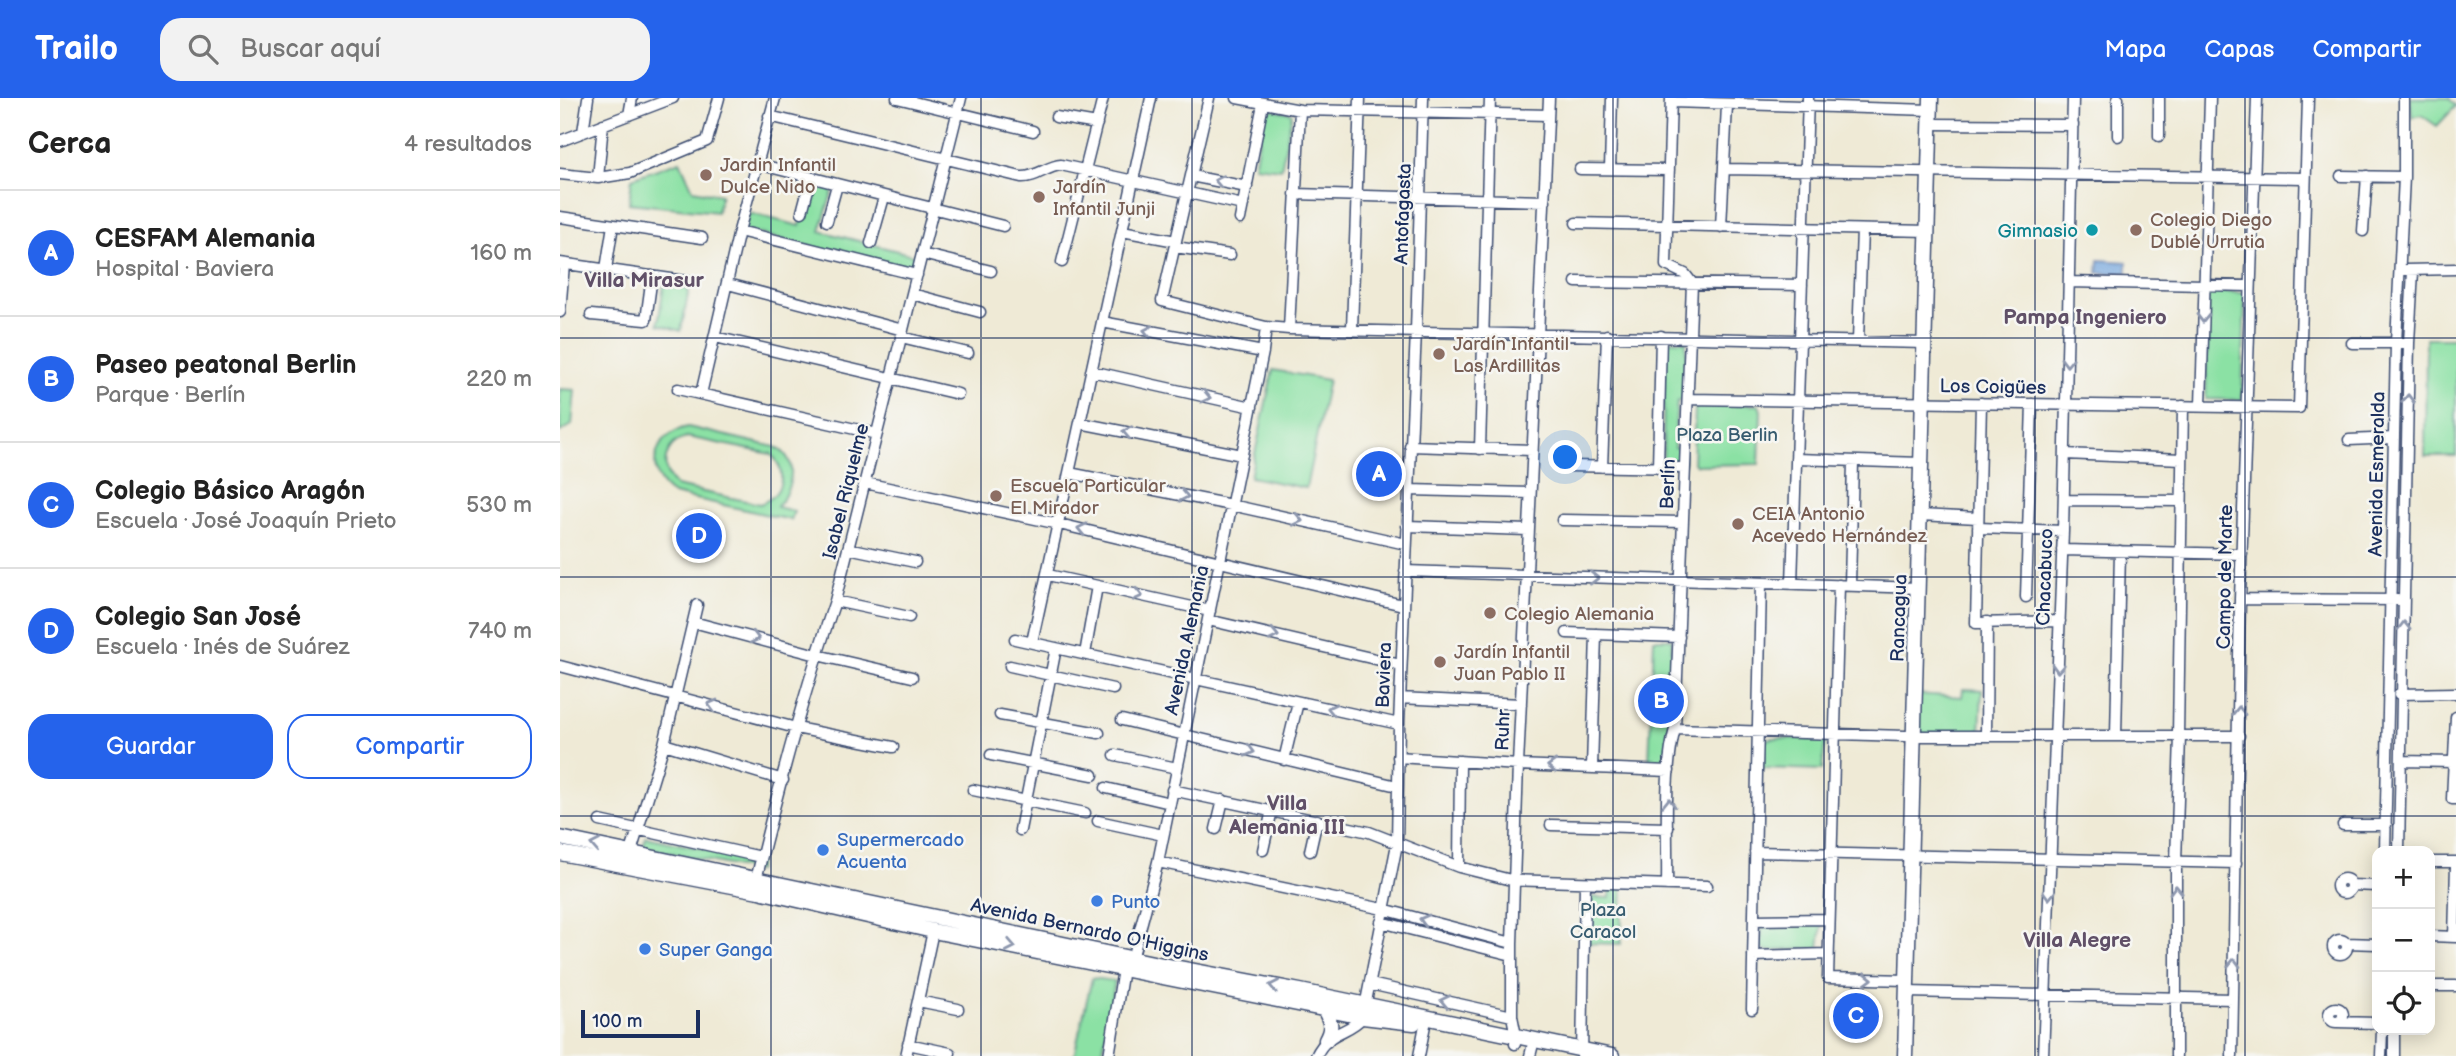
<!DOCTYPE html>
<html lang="es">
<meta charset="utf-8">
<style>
body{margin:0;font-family:"Balsamiq Sans",sans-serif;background:#f2f2f2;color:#222}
.controls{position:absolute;right:21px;bottom:21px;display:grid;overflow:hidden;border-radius:14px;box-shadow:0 4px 18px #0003}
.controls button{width:63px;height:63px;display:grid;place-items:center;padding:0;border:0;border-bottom:2px solid #e0e0e0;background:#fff;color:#222;font:35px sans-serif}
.scale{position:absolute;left:21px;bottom:18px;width:119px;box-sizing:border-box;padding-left:7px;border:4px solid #1b2f5e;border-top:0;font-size:19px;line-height:24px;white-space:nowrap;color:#1b2f5e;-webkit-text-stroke:5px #f6f6f2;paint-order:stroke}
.you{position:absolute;left:1006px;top:360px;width:24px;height:24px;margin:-18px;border:5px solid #fff;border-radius:50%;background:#1a73e8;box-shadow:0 0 0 10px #1a73e833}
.badge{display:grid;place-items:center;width:46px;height:46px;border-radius:50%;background:#2563eb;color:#fff;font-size:23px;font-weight:700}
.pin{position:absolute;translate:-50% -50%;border:4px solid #fff;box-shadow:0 2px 7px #0006}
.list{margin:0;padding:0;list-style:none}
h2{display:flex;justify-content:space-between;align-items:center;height:91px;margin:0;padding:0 28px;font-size:30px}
h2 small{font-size:23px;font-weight:400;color:#767676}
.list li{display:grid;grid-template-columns:46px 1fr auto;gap:21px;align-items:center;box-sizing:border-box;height:126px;padding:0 28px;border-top:2px solid #e0e0e0}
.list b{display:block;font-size:26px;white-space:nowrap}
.list p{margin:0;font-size:23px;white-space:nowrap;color:#767676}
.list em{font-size:23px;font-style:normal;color:#767676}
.actions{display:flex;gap:14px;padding:21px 28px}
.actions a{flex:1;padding:16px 0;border:2px solid #2563eb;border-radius:21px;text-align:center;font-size:24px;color:#2563eb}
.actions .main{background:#2563eb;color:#fff}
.icon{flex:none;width:38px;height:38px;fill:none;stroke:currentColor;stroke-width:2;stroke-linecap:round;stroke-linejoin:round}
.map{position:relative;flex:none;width:1896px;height:958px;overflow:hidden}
header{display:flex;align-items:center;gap:42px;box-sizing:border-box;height:98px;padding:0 35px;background:#2563eb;color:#fff}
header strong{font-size:33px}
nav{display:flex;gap:38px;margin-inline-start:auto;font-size:24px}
.search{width:490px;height:63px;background:#f2f2f2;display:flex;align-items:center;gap:18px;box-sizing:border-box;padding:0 24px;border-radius:21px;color:#767676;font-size:26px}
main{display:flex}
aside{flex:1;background:#fff}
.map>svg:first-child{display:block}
.green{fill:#8be1a4;stroke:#538881;stroke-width:2;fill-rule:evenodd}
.water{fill:#72a4dd;stroke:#466a9e;stroke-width:2}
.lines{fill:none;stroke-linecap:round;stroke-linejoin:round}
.minor-casing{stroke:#3b4b70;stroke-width:13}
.major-casing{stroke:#3b4b70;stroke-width:17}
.minor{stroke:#fff;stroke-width:10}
.major{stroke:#fff;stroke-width:14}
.oneway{stroke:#8d97ae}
.grid{fill:none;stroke:#1b2f5e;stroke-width:2;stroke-opacity:0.55}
.education-dot{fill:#8d6e63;stroke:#f6f6f2;stroke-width:2.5}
.culture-dot{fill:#0f9aa8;stroke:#f6f6f2;stroke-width:2.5}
.shop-dot{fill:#3f7fe0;stroke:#f6f6f2;stroke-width:2.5}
.labels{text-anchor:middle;stroke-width:5;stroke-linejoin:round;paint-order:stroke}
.education-label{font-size:19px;fill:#785e54;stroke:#f6f6f2;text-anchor:start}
.street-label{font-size:19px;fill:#1b2f5e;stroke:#f6f6f2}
.culture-label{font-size:19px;fill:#0d838f;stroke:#f6f6f2;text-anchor:end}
.park-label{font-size:19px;fill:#375c70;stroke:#f6f6f2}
.shop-label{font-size:19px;fill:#366cbe;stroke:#f6f6f2;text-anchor:start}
.neighbourhood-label{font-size:21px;font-weight:bold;fill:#605068;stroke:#f6f6f2}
</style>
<header>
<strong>Trailo</strong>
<div class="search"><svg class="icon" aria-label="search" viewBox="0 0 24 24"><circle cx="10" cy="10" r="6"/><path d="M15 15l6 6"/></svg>Buscar aquí</div>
<nav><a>Mapa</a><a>Capas</a><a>Compartir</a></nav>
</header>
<main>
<aside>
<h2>Cerca<small>4 resultados</small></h2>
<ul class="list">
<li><span class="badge">A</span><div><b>CESFAM Alemania</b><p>Hospital · Baviera</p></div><em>160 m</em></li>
<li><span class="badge">B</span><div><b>Paseo peatonal Berlin</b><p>Parque · Berlín</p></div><em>220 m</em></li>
<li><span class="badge">C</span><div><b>Colegio Básico Aragón</b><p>Escuela · José Joaquín Prieto</p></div><em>530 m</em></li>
<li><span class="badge">D</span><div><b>Colegio San José</b><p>Escuela · Inés de Suárez</p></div><em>740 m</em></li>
</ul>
<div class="actions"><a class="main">Guardar</a><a>Compartir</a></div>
</aside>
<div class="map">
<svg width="1896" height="958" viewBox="0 0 1896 958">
<rect width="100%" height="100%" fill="#f6f6f2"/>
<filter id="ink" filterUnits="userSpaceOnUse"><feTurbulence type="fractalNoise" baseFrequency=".0143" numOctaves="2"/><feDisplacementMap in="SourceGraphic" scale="14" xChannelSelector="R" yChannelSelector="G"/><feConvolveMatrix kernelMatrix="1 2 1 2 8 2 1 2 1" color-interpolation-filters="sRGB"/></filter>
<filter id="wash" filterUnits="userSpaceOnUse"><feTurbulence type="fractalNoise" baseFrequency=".00686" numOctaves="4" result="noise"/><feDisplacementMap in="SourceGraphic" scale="28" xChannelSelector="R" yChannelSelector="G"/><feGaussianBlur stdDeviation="1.57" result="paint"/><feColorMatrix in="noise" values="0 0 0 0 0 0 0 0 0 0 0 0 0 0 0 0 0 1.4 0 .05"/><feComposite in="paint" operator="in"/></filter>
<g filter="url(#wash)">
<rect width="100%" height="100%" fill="#efead6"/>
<path class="green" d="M1850 0H1889L1896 8 1877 28 1861 17 1852 19Z
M705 10 732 15 721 71 694 68Z
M120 63 133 92 161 97 157 114 69 105 72 80Z
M252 84 274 89 260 133 357 158 353 174 184 132 189 115 240 128Z
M104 186 129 191 121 233 98 226Z
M1648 194 1685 195 1682 302 1646 301Z
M1866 240H1896V358H1865Z
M1104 242 1126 243 1127 299 1117 304 1114 349 1124 353V367L1103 365Z
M713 272 768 282 746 390 690 379Z
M0 291 15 292 12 327 0 334Z
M1141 306 1199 307 1201 313 1199 366 1136 367 1133 365 1135 310Z
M128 329 215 349C240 361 232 391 217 409L234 413 231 422 113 396C83 377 93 335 128 329ZM127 339 211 356C228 374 223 397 200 406L116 388C98 371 104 346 127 339Z
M1094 541H1112L1108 664H1089Z
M1403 591 1422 592 1420 636H1354L1356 596 1402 599Z
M1211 640 1260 641 1265 645 1262 672 1203 670 1204 643Z
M86 739 200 763 197 773 83 749Z
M1051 786H1063L1061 846 1023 845 1024 799 1050 800Z
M836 818 946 847 945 853 835 825Z
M1202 826H1262L1259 850 1207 853 1201 850Z
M532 880 555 883 542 958H514Z"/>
<path class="water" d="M1539 162 1567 164V175H1538Z"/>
</g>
<g filter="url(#ink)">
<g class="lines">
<defs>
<path id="minor" d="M337 0 473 33
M649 0 602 203 706 229 729 231 1365 245
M677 0 740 12 988 17
M1111 4 1371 12
M69 17 72 0
M209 18 461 79C476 80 487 68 501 67L683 107
M496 19 537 26
M1370 26 1513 27
M23 34 28 0
M1558 38V0
M1599 38V0
M0 43 113 0
M198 66 443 128
M1020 71 1109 72
M1050 71 1052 0
M1164 71 1744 80
M0 76 38 80 70 75 147 43 159 0
M631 78 687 89
M1781 78 1844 79
M38 80 43 26
M735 96 985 103
M242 114 251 80
M0 119 142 140
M680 121 703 6
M267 123 277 87
M1016 125 1368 133
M1161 129 1167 7
M179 133 357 177
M562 133 616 143
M1803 133 1807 78
M311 145 324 99
M615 149 670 157
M362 156 431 173
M502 164 543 0
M0 165 132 184
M46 171 53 127
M1846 172 1896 171
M1016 184 1242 187
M1509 184 1690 188
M168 186 343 232
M352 196 420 214
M0 214 4 166
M31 217 86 222 92 178
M542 224 703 254
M729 231 740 12
M792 231 800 0
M155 239 398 296
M341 239 408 255
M1298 243 1302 132
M1792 245H1843
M531 273 692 309
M118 291 317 336
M141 296 179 133 215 0
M1128 301 1739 310 1748 0
M1421 305 1416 525 1500 523
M1641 308 1650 0
M520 325 682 357
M1789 342 1834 340
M850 348 972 352
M920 351 930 0
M1505 356 1622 361
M1236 361 1361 365
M1009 368 1125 370
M1042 369 1047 237
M1098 370 1101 238
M509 375 671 407 846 446
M305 385 499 426 843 507
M849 392 970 395
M1504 402 1621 403
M1360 417 1418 420
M1002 422 1123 424
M847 428 968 432
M1418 430 1503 433
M288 450 355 464
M1502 452 1682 456
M845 473 1358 490
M488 477 650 513
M1232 486 1248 0
M1279 487 1268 880 1347 882
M1290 487 1293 364
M1466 499 1472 306
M1680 501 1838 502
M275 503 349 519
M648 522 841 567
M133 524 257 557 352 579
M1007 535 1119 539
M455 541 839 626
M472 544 591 0
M525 556 537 488
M0 568 236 630 333 649
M450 568 553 591
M1839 596 1896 595
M840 600 961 606
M440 617 539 635
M1896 619 1892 701H1896
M562 622 837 688
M1115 631 1345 638H1679
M1426 638 1427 524
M1556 638 1560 453
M1618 638 1623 308
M104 646 223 682
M431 657 533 677
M555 657 617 670
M838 659 958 667 1109 673
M724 662 738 604
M1841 663 1893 664
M1032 670 1036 536
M546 690 610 705
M413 692 525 715
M612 692 809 734 899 769 951 782 1147 788
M40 723 201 759
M538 723 603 737
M991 727 1108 730
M1783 727H1826
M656 731 663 702
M460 732 496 550
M703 752 712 712
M750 753 757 722
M1825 753 1836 245 1844 79V0
M1839 753 1849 245 1853 173
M71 754 104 646 137 507
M1195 754 1676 765
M598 764 823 811 952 845
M1870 764H1896
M899 769 900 663
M1777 788a7 7 0 1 1 14 0a7 7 0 1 1-14 0Z
M195 786C218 691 243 596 275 503L401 0
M1107 787C1108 740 1103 675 1115 631L1132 185 1125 176 1106 167 1111 0
M1791 787 1817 788
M1194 822 1269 821
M821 824 952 857
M1870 838 1896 839
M1894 839 1896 767
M1773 849a7 7 0 1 1 14 0a7 7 0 1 1-14 0Z
M1786 845 1817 846
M1193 858 1268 856
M810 886 952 918
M1870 888H1896
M1347 894 1673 901
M358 903 398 911
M1769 917a7 7 0 1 1 14 0a7 7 0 1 1-14 0Z
M1192 911 1201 485
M1777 924 1817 925
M348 946 390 955
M955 946 956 938 952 918V845L958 667 989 0
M346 958 373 833
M549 958 563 871 572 861 598 764 703 254 706 229
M756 958C769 931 787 937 803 919L837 746 839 626 856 233 863 0
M859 958 865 927
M970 958 974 942
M1022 958 1025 785
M1483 958 1503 433 1513 0
M1616 958V764L1620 638
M1672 958 1680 501 1697 0
M1821 958 1822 932
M1834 958V932"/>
<path id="major" d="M0 740 598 866 740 893 1052 958
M0 755 199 793 373 833 803 919 854 925
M764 911C771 924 773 929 766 942
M1345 958 1371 0"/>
</defs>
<use href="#minor" class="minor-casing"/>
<use href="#major" class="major-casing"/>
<use href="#minor" class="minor"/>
<use href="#major" class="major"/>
</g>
<defs><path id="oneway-chevron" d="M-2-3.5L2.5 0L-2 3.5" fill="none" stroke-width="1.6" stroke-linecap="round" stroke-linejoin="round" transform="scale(1.75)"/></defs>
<g class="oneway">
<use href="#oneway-chevron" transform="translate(659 83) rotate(-169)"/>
<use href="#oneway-chevron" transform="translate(1643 220) rotate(91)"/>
<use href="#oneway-chevron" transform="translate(588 233) rotate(-169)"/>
<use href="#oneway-chevron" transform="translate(1507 264) rotate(91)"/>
<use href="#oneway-chevron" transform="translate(646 299) rotate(13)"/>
<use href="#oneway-chevron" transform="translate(1848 301) rotate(-89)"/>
<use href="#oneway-chevron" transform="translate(567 334) rotate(-169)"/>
<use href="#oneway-chevron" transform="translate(624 398) rotate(11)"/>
<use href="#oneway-chevron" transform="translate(738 422) rotate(13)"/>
<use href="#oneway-chevron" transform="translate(522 431) rotate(-167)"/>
<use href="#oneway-chevron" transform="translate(1034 480) rotate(1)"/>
<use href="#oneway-chevron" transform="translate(578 497) rotate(13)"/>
<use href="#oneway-chevron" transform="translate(1844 528) rotate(-90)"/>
<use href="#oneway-chevron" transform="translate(714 537) rotate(13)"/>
<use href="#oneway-chevron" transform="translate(195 540) rotate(15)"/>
<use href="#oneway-chevron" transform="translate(1498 570) rotate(93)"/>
<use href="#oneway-chevron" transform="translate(152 607) rotate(-165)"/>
<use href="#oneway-chevron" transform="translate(772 611) rotate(-168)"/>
<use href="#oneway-chevron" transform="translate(1679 613) rotate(-89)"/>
<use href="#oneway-chevron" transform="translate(690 653) rotate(14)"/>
<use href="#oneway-chevron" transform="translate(992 668) rotate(-178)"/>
<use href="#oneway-chevron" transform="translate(1109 705) rotate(-89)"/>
<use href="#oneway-chevron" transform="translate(35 747) rotate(-169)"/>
<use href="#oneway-chevron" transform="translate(1616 792) rotate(-91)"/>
<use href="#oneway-chevron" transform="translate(1489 797) rotate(92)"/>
<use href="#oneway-chevron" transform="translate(864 822) rotate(-165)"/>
<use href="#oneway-chevron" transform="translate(451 848) rotate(11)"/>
<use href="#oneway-chevron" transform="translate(1674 865) rotate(-88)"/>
<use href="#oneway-chevron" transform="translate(1308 881) rotate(1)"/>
<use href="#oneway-chevron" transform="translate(714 888) rotate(-169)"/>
<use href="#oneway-chevron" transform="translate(885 903) rotate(-167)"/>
</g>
</g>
<path class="grid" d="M211 0V958M421 0V958M632 0V958M843 0V958M1053 0V958M1264 0V958M1475 0V958M1685 0V958M0 240H1896M0 479H1896M0 718H1896"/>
<g class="education-dot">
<circle cx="146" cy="77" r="7"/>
<circle cx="479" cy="99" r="7"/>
<circle cx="1576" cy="132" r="7"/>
<circle cx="879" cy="256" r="7"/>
<circle cx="436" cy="398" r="7"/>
<circle cx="1178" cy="426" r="7"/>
<circle cx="930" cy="515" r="7"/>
<circle cx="880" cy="564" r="7"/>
</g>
<circle class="culture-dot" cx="1532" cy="132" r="7"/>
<g class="shop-dot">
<circle cx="263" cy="752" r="7"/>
<circle cx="537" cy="803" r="7"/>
<circle cx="85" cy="851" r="7"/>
</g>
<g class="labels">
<g class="education-label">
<text x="160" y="73">Jardin Infantil<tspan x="160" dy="22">Dulce Nido</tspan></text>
<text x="493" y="95">Jardín<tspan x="493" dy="22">Infantil Junji</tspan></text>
<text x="1590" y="128">Colegio Diego<tspan x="1590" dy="22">Dublé Urrutia</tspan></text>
<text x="893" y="252">Jardín Infantil<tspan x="893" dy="22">Las Ardillitas</tspan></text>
<text x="450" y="394">Escuela Particular<tspan x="450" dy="22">El Mirador</tspan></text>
<text x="1192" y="422">CEIA Antonio<tspan x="1192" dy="22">Acevedo Hernández</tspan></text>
<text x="944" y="522">Colegio Alemania</text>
<text x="894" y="560">Jardín Infantil<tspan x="894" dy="22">Juan Pablo II</tspan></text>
</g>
<g class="street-label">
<text transform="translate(842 116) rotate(-88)" y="7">Antofagasta</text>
<text transform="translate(1433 288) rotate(1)" y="7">Los Coigües</text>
<text transform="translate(1816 376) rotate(-89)" y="7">Avenida Esmeralda</text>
<text transform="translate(1107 386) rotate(-88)" y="7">Berlín</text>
<text transform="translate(285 393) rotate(-76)" y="7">Isabel Riquelme</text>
<text transform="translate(1484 479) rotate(-88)" y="7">Chacabuco</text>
<text transform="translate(1664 479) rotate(-89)" y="7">Campo de Marte</text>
<text transform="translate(1338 520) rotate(-88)" y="7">Rancagua</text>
<text transform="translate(626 542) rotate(-78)" y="7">Avenida Alemania</text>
<text transform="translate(823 577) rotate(-88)" y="7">Baviera</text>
<text transform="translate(942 632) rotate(-88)" y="7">Ruhr</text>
<text transform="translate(530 831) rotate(12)" y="7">Avenida Bernardo O'Higgins</text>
</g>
<g class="culture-label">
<text x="1518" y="139">Gimnasio</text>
</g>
<g class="park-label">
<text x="1167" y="343">Plaza Berlin</text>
<text x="1043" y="818">Plaza<tspan x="1043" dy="22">Caracol</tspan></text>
</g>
<g class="shop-label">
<text x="277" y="748">Supermercado<tspan x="277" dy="22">Acuenta</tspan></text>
<text x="551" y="810">Punto</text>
<text x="99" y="858">Super Ganga</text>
</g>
<g class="neighbourhood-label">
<text x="84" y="189">Villa Mirasur</text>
<text x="1525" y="226">Pampa Ingeniero</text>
<text x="727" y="712">Villa<tspan x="727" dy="24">Alemania III</tspan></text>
<text x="1517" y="849">Villa Alegre</text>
</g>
</g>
</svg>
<div class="controls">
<button>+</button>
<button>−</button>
<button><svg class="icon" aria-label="locate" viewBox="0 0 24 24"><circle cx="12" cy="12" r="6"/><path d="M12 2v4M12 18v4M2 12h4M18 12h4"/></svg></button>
</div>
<div class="scale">100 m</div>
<div class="you"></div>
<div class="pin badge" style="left:819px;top:376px">A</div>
<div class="pin badge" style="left:1101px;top:603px">B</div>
<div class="pin badge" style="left:1296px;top:918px">C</div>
<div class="pin badge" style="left:139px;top:438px">D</div>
</div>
</main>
